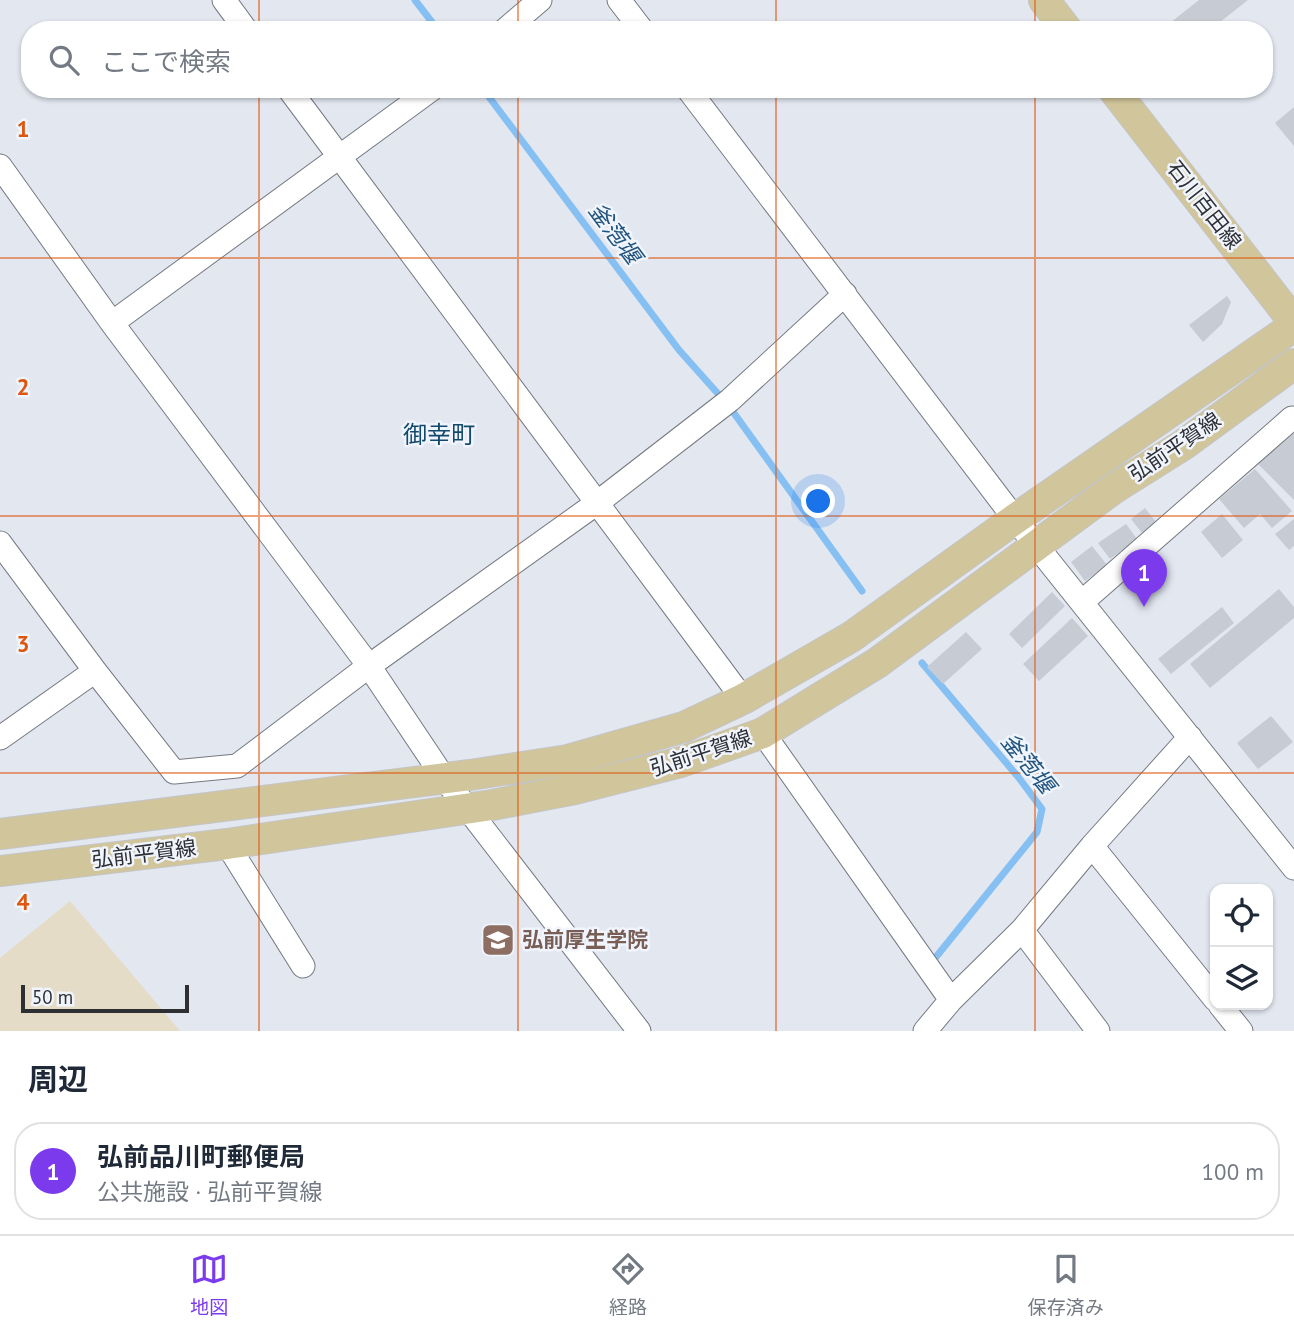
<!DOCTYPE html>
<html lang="ja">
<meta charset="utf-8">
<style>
body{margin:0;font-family:"PT Sans","Noto Sans JP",sans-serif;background:#f2f2f3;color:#1f2937}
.controls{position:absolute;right:21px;bottom:21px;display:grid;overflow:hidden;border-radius:14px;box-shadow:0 2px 5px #0004}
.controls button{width:63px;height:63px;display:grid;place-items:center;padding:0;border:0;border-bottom:2px solid #e0e1e3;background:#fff;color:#1f2937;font:35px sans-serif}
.scale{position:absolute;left:21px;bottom:18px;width:168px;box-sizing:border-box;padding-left:7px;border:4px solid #2e2f33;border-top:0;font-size:19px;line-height:24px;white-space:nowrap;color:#2e2f33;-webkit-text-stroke:5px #f0f4fd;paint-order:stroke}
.you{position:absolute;left:819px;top:502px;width:24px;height:24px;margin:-18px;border:5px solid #fff;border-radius:50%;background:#1a73e8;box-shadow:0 0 0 10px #1a73e833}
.badge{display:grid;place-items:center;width:46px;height:46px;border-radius:50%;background:#7c3aed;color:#fff;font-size:23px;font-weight:700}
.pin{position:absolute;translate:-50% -58px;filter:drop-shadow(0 2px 4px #0008)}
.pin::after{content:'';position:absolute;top:37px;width:24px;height:21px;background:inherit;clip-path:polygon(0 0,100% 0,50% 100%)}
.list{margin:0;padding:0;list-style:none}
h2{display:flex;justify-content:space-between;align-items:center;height:91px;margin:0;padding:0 28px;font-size:30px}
h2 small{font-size:23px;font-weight:400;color:#747a83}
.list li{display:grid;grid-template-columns:46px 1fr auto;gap:21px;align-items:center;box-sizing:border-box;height:98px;margin:0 14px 14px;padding:0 14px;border:2px solid #e0e1e3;border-radius:28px}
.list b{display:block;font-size:26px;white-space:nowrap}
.list p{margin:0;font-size:23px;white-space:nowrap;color:#747a83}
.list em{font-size:23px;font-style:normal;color:#747a83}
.icon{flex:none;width:38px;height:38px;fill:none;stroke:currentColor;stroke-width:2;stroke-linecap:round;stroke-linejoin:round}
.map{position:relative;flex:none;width:1294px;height:1031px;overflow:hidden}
.search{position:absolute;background:#fff;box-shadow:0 2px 5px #0004;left:21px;right:21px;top:21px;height:77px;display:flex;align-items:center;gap:18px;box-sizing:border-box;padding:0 24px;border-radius:28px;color:#747a83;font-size:26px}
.sheet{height:203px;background:#fff}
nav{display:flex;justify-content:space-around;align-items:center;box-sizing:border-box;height:98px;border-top:2px solid #e0e1e3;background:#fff;font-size:19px;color:#747a83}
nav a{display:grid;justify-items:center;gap:4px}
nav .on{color:#7c3aed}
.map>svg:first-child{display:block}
.medical{fill:#e5dcc7}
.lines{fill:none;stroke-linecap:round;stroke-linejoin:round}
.stream{stroke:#86c0f3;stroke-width:7}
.building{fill:#c7ccd4}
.minor-casing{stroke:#757981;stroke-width:25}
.major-casing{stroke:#c4c5c6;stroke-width:32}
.minor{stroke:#fff;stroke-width:23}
.major{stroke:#d0c59b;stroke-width:30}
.grid{fill:none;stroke:#df570e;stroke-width:2;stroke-opacity:0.55}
.labels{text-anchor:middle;stroke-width:5;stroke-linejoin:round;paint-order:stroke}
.street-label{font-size:21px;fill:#2e2f33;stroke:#f0f4fd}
.education-label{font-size:21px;font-weight:bold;fill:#785e54;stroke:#f0f4fd;text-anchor:start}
.water-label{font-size:23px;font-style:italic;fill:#20547e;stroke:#f0f4fd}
.quarter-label{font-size:24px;fill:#13496b;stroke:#f0f4fd}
.grid-label{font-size:23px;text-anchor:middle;font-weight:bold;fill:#df570e;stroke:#f0f4fd;stroke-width:5;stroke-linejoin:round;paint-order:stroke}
</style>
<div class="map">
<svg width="1294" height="1031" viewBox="0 0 1294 1031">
<rect width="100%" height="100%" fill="#e2e7f0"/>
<path class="medical" d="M70 901 180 1031H0V958Z"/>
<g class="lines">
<path class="stream" d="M415 0 438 30
M483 89 679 350 720 396
M731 409 862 591
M922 663 1019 778 1042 809 1037 832 936 957"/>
</g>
<path class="building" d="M1199 0H1248L1210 30H1161Z
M1294 107V146L1275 123Z
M1227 296 1231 302 1222 324 1203 342 1189 325Z
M1291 429 1294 432V500L1256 462Z
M1255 469 1292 511 1272 528 1260 514 1244 528 1219 499Z
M1145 508 1156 522 1142 533 1131 519Z
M1222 514 1243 540 1222 558 1201 532Z
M1294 519V546L1289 550 1275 534Z
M1126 524 1137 539 1110 559 1098 543Z
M1092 546 1107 565 1085 581 1071 562Z
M1279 589 1294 607V618L1210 688 1190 664Z
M1052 592 1065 606 1022 648 1009 634Z
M1222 607 1234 623 1171 674 1158 659Z
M1072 618 1088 636 1039 681 1023 664Z
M966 632 982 649 943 684 927 667Z
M1271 716 1293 742 1258 769 1237 743Z"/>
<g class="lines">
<defs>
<path id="minor" d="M224 0 246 30
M619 0 642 30
M505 30 540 0
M289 89 743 699
M688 89 1015 519 1294 868
M0 166 112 323 369 666 444 778 639 1031
M112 323 432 89
M0 543 95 671 174 772 237 766 369 666 597 503 730 400 845 294
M1082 602 1292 418
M763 733 951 1000
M0 738 95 671
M227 844 303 966
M1092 846 1215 999
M1022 930 1098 1031
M1220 1005 1241 1031
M925 1031 951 1000 1022 930 1092 846 1190 737"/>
<path id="major" d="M1044 0 1067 30
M1113 89 1294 322
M0 834 470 775 568 760 684 727 743 699 851 637 1015 519 1294 326
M0 871 227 844 492 805 575 789 681 762 763 733 877 663 1113 489 1183 445 1294 364"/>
</defs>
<use href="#minor" class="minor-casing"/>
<use href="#major" class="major-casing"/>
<use href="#minor" class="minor"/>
<use href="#major" class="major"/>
</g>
<path class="grid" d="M259 0V30M518 0V30M776 0V30M1035 0V30M259 89V1031M518 89V1031M776 89V1031M1035 89V1031M0 258H1294M0 516H1294M0 773H1294"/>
<defs>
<symbol id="school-square" viewBox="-11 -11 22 22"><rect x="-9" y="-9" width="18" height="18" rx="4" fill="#8d6e63" stroke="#f0f4fd"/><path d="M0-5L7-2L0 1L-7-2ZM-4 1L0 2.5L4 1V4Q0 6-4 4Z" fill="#fff"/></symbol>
</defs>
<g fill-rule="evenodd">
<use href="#school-square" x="479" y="921" width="38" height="38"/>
</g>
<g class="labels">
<g class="street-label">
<text transform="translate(1204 205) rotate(52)" y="7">石川百田線</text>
<text transform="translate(1175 447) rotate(-34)" y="7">弘前平賀線</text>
<text transform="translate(701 753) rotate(-18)" y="7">弘前平賀線</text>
<text transform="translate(144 854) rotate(-7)" y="7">弘前平賀線</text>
</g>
<g class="education-label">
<text x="522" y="947">弘前厚生学院</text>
</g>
<g class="water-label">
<text transform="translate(615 233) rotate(53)" y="8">釜萢堰</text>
<text transform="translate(1028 763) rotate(51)" y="8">釜萢堰</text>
</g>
<g class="quarter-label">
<text x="439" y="443">御幸町</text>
</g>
</g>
<g class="grid-label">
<text x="23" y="137">1</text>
<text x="23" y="395">2</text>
<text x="23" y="652">3</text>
<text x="23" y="910">4</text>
</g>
</svg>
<div class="controls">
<button><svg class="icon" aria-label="locate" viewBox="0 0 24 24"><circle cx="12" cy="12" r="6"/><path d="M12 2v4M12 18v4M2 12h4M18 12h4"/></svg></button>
<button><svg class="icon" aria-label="layers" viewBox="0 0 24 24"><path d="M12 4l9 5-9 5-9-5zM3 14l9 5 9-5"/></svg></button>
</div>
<div class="scale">50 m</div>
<div class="you"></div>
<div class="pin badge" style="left:1144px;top:607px">1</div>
<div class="search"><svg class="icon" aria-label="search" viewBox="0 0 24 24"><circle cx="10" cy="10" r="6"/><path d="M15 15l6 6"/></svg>ここで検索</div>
</div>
<section class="sheet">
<h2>周辺<small></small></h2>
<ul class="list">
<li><span class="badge">1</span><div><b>弘前品川町郵便局</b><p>公共施設 · 弘前平賀線</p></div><em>100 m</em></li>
</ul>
</section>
<nav>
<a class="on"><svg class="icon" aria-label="map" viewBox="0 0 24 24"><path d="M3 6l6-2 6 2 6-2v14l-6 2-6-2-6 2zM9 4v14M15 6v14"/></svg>地図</a>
<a><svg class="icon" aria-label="directions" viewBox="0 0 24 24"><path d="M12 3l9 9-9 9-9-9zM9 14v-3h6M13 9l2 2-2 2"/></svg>経路</a>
<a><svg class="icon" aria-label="saved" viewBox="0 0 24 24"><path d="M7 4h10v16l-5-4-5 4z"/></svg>保存済み</a>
</nav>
